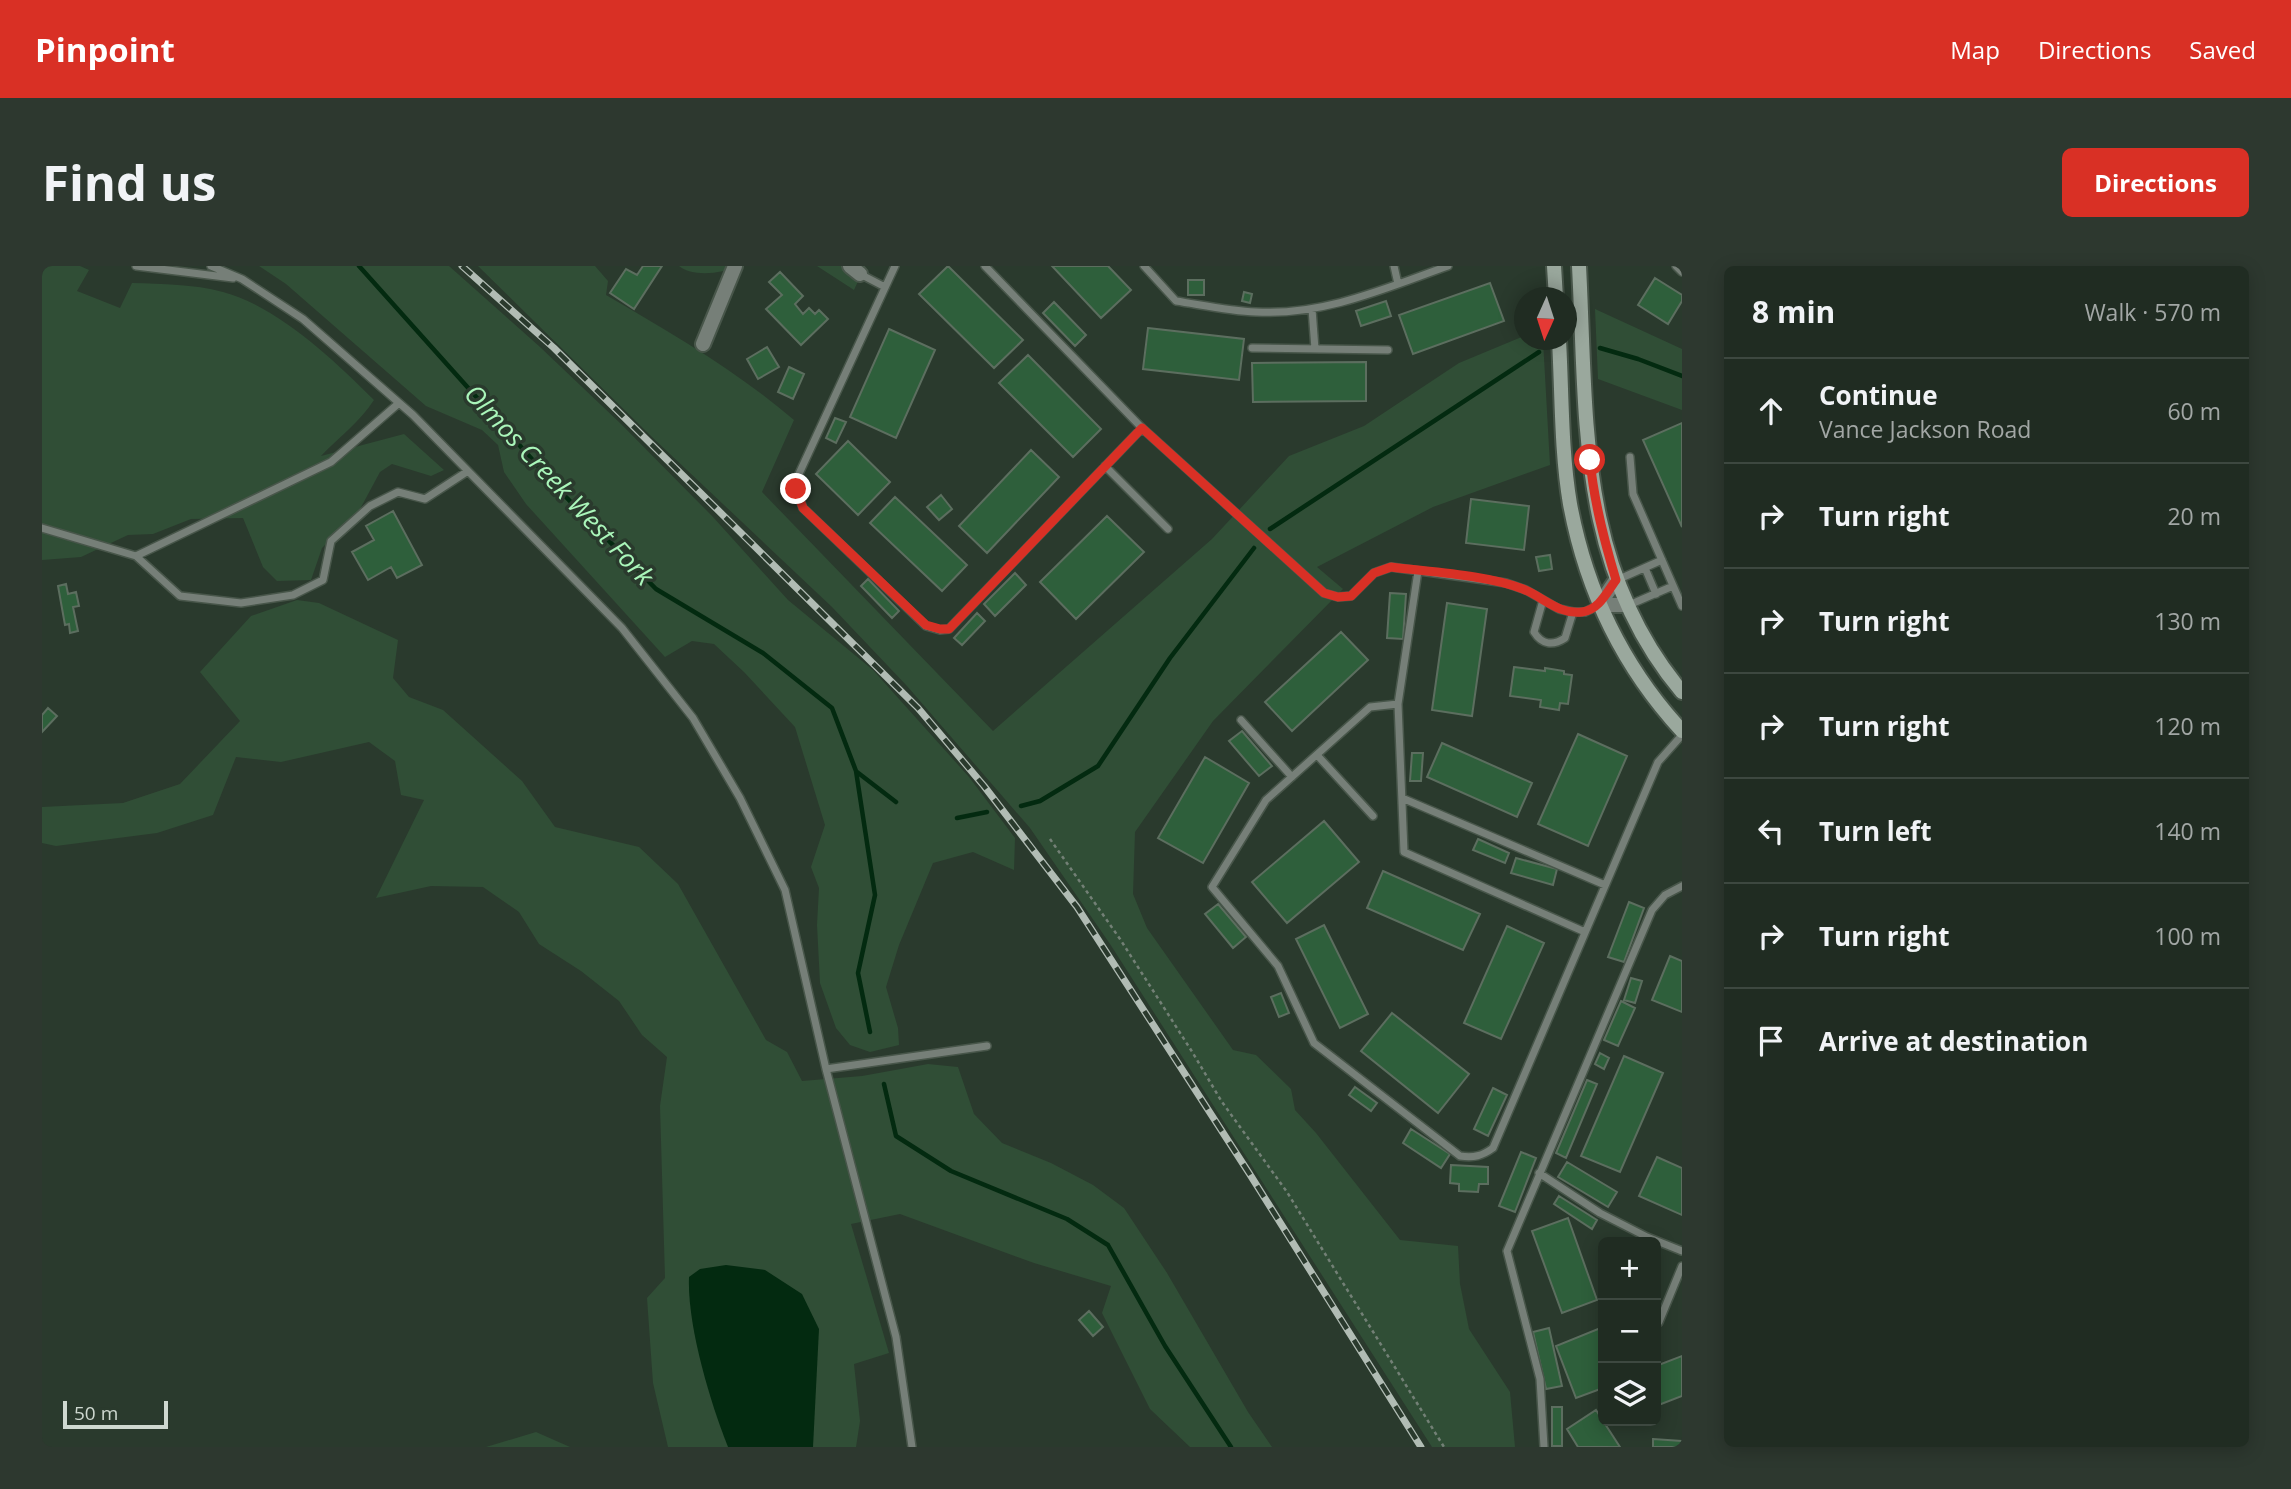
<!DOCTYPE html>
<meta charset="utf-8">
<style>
body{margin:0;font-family:"Open Sans",sans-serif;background:#2d382f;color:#f1f3f6}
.controls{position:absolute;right:21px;bottom:21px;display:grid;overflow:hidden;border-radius:10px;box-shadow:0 4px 18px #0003}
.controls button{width:63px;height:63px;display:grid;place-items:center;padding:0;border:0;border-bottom:2px solid #3d4840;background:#202c22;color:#f1f3f6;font:35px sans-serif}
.compass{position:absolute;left:1472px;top:21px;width:63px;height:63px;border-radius:50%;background:#202c22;box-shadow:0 4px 18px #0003;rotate:183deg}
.scale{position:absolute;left:21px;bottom:18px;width:105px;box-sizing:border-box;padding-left:7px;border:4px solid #ced8d0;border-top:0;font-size:19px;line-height:24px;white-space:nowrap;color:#ced8d0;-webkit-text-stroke:5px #2a3a2d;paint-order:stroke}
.stop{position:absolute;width:21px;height:21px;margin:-16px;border:5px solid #d93025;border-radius:50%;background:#fff}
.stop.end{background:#d93025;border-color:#fff;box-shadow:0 2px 7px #0008}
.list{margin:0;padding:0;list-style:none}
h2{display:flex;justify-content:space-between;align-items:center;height:91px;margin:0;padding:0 28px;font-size:30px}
h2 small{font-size:23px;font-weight:400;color:#a2a7a5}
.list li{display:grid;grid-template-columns:46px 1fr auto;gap:21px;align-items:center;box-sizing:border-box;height:105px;padding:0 28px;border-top:2px solid #3d4840}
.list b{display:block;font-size:26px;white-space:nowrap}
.list p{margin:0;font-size:23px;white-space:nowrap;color:#a2a7a5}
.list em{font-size:23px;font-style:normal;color:#a2a7a5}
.icon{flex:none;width:38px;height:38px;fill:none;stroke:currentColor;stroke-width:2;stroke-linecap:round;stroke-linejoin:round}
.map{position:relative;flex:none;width:1640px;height:1181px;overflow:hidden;border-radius:10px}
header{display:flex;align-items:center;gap:42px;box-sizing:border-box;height:98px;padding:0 35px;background:#d93025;color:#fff}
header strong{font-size:33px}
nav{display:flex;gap:38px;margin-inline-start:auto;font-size:24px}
.intro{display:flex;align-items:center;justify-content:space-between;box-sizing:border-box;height:168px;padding:0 42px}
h1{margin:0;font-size:49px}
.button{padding:18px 32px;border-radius:10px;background:#d93025;color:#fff;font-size:24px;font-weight:700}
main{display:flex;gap:42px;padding:0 42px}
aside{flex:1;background:#202c22;border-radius:10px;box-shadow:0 4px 18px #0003}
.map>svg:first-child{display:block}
.green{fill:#304e36}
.water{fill:#032a10}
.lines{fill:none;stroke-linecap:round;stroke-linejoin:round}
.stream{stroke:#032a10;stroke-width:4.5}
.building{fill:#2e5f3b;stroke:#5c6e5f;stroke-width:2}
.service-casing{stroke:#48564a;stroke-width:10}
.minor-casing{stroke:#48564a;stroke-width:18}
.secondary-casing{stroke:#48564a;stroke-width:18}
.path{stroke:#738076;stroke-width:2.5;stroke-dasharray:3.5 3.5;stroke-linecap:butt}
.service{stroke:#767f78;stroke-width:7}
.minor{stroke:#767f78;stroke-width:14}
.secondary{stroke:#9aa89d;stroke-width:14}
.rail-casing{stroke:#b1bcb4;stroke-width:7}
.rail{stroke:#2a3a2d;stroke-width:4.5;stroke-dasharray:13;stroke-linecap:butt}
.route{stroke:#d93025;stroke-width:9}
.labels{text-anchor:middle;stroke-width:7;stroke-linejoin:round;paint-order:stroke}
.water-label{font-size:26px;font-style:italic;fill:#aaf6ba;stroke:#2a3a2d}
</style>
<header>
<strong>Pinpoint</strong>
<nav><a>Map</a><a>Directions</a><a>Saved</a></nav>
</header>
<div class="intro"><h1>Find us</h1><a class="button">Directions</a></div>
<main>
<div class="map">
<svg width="1640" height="1181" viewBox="0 0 1640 1181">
<rect width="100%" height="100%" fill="#2a3a2d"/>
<path class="green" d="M0 0H38L47 4 35 25 78 42 90 17C121 18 151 18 181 26 235 40 293 95 332 134 317 157 297 171 279 190L362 168 402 204 389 210 350 198 338 206 317 245 280 282 269 314 235 315 221 301 201 252 149 253 111 268 86 269 39 291 0 294Z
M217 0H407L498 81 579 158 671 251 746 334 831 404 927 511 973 572 972 604 931 586 891 597 857 679 844 721 856 762 857 779 828 786 808 779 794 762 778 717 775 659 777 622 769 601 783 559 753 461 702 406 672 378 650 375 623 391 484 238 462 206 456 179 440 164 384 140 244 18Z
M436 0H553L566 15 564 29C629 67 695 105 752 154L720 226 951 465 1170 273 1247 190 1322 160 1417 97 1482 70V74H1501L1508 199 1391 241 1275 301 1301 323 1171 455 1093 566 1091 628 1105 662 1191 784 1214 789 1249 823 1253 844 1274 867 1358 974 1416 980 1418 1018 1427 1063 1468 1126 1473 1181H1390L1068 678 988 562 865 420 790 341 610 171Z
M637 0H695C680 8 650 11 637 0Z
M775 0H823L812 24Z
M1553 43 1640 83V144L1556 113Z
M255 334 277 337 356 374 351 412 367 431 401 444 480 515 513 561 597 581 636 618 724 774 745 786 760 815 820 810 886 798 916 801 932 848 960 877 1009 897 1051 919 1082 942 1125 1007 1206 1146 1230 1181H1148L1108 1143 1060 1047 1069 1020 992 997 858 948 809 958 847 1087 812 1098 818 1155 814 1181H626L611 1117 605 1032 623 1012 618 840 625 791 600 769 577 735 539 705 497 678 477 646 441 621 389 620 334 632 382 534 359 529 353 495 327 476 239 496 194 491 171 549 115 567 14 580 0 577V541L81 537 138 518 198 455 158 406 209 350Z
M494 1166 528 1181H444Z"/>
<path class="water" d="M684 999 723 1004 760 1028 777 1063 771 1181H686C668 1136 645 1059 647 1011L658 1003Z"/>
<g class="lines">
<path class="stream" d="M317 0 522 229 614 323 721 387 790 442 814 505 833 629 816 707 828 766
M1558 82 1596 93 1640 110
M1228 263 1497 86
M815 506 854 536
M979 540 998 535 1056 500 1128 392 1212 282
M915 552 945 546
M842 818 854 870 909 905 1025 953 1066 979 1123 1080 1189 1181"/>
</g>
<path class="building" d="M601 0H620L592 43 568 27 584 3 595 9Z
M906 0 981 74 952 102 877 28Z
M1010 0H1066L1089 24 1059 52Z
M738 6 761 30 753 38 761 48 767 42 773 48 777 44 786 53 759 79 724 43 740 29 727 16Z
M1613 12 1640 29V35L1626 58 1596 39Z
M1146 14H1162V29H1146Z
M1448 17 1462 55 1371 88 1357 49Z
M1202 26 1210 28 1208 37 1200 35Z
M1344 35 1349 50 1319 60 1314 45Z
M1012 36 1044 69 1033 80 1001 47Z
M1106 62 1202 73 1197 114 1101 103Z
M847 63 893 84 854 172 808 151Z
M725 81 737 101 716 113 705 93Z
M986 89 1059 163 1031 191 957 117Z
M1324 96V135L1211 136 1210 97Z
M747 101 762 108 751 133 736 126Z
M793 152 804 156 794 177 784 172Z
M1640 157V261L1601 174Z
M806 175 848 216 816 249 774 208Z
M989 184 1017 211 945 287 917 260Z
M899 229 910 243 897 254 885 241Z
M853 231 925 299 900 325 828 257Z
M1429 233 1487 240 1482 284 1424 277Z
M351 245 380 299 355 312 349 301 326 314 310 286 332 274 324 260Z
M1065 250 1102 286 1034 353 998 316Z
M1508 289 1510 303 1497 305 1494 291Z
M973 307 984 319 953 350 942 338Z
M826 313 857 345 850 352 819 320Z
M24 318 26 328 34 326 37 340 31 341 36 365 28 367 27 358 23 359 16 320Z
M1348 327 1364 328 1361 373 1345 372Z
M1405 337 1445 343 1430 450 1390 444Z
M935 347 943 355 920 379 912 372Z
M1299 366 1326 394 1250 465 1223 436Z
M1472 401 1503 405V402L1522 405V408L1530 409 1526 438 1518 437 1517 444 1498 441 1499 434 1468 430Z
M6 442 15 450 0 466V449Z
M1200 465 1230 500 1217 510 1187 475Z
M1536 468 1585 490 1546 580 1496 558Z
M1400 477 1490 517 1475 551 1385 511Z
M1370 487H1381L1379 515H1368Z
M1163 491 1207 517 1161 597 1116 572Z
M1282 555 1317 596 1245 657 1210 616Z
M1436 573 1467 587 1463 597 1431 584Z
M1474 592 1515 603 1511 619 1469 607Z
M1341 605 1438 648 1421 684 1325 642Z
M1587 636 1602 642 1582 696 1566 691Z
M1176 638 1204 671 1191 682 1163 648Z
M1282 659 1326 748 1298 762 1254 673Z
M1465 660 1502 677 1459 773 1422 757Z
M1628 690 1640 695V746L1610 734Z
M1589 712 1600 715 1593 737 1582 734Z
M1239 727 1247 747 1237 751 1229 731Z
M1579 735 1593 742 1576 780 1562 774Z
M1350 747 1427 808 1396 847 1319 785Z
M1558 787 1567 792 1562 803 1553 798Z
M1582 790 1621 807 1578 906 1539 890Z
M1545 814 1555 818 1524 892 1514 887Z
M1313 821 1335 837 1329 845 1307 829Z
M1451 822 1465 829 1446 870 1432 863Z
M1369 863 1408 888 1399 902 1361 877Z
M1479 886 1494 892 1473 946 1457 940Z
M1615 891 1640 902V949L1597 930Z
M1525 896 1575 926 1566 941 1516 911Z
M1409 899 1446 901V918H1437L1436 926 1417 925V918L1408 917Z
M1517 930 1555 954 1550 963 1512 938Z
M1526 952 1555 1034 1520 1047 1490 965Z
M1047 1045 1061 1061 1051 1070 1037 1054Z
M1561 1061V1122L1534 1132 1514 1080Z
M1507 1062 1520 1120 1504 1123 1491 1066Z
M1640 1090V1130L1614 1140V1100Z
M1510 1141H1520V1180H1510Z
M1554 1144 1578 1181H1536L1525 1163Z
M1611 1173 1640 1175V1181H1611Z"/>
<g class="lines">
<defs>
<path id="service" d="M94 0 191 12
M169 0 200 13 261 53 371 149 580 362 651 452 698 532 743 624 784 803 854 1071 870 1181
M853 0 755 212 754 223 761 242 884 360 898 364 907 363 1100 162
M943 0 1100 162 1282 327 1296 331 1309 330 1332 307 1349 301 1464 317 1484 324 1517 343 1531 346H1543L1557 339
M1102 0 1134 35C1160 39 1187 45 1214 46 1281 50 1344 22 1406 0
M1352 0 1356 18
M1634 0 1640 6
M818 8 843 21
M1270 43 1273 83
M1210 82 1346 84
M1588 191 1591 228 1640 340
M1063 200 1126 263
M0 262 94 290 289 196 357 137
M94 290 138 330 199 337 251 329 281 314 289 275 328 240 356 226 383 233 426 205
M1603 302 1614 328
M1376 305 1356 438 1362 586 1543 666
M1575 314 1620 294
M1501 334 1492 366C1500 379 1511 380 1523 372L1531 346
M1587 339 1631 320
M1356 438 1328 441 1224 534 1170 621 1236 700 1272 777 1418 890C1432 892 1440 890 1451 882L1616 496 1640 469
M1199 454 1250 511
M1275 489 1331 550
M1360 532 1563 619
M784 803 945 780
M1497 907 1558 947 1605 971 1640 985
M1614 1055 1617 1056 1640 1000
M1502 1181 1498 1113 1465 985 1610 644 1623 629 1640 620"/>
<path id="minor" d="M808 0 818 8
M661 78 693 0
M1557 339 1574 314
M1557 339H1586"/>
<path id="secondary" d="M1512 0 1514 32
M1537 0C1545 153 1535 301 1640 426
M1517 74C1520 128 1519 185 1528 238 1544 324 1581 401 1640 465"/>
</defs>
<use href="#service" class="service-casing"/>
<use href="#minor" class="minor-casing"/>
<use href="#secondary" class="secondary-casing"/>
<path class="path" d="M1008 573 1078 673 1149 784 1180 836 1245 926 1402 1181"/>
<use href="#service" class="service"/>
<use href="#minor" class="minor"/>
<use href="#secondary" class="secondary"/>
<defs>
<path id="rail" d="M420 0 512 82 876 442 942 520 1035 641 1207 907 1379 1181"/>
</defs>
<use href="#rail" class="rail-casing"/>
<use href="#rail" class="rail"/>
</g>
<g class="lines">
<path class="route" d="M754 223 761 242 884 359 898 363H907L1100 162 1282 327 1296 331 1309 330 1332 307 1349 301C1388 306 1446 309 1481 323 1501 331 1517 349 1540 346 1557 344 1565 326 1574 314 1562 274 1552 236 1548 194"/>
</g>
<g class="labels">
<g class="water-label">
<text transform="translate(517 219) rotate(47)" y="9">Olmos Creek West Fork</text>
</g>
</g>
</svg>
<div class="controls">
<button>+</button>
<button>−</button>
<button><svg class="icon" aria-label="layers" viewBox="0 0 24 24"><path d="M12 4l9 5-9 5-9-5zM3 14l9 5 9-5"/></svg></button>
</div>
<svg class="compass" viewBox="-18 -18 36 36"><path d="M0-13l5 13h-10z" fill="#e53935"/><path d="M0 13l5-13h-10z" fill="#a2a7a5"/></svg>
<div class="scale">50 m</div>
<div class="stop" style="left:1548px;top:194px"></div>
<div class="stop end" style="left:754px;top:223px"></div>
</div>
<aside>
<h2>8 min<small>Walk · 570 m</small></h2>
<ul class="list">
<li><svg class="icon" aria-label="ahead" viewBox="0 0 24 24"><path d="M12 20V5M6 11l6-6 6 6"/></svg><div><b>Continue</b><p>Vance Jackson Road</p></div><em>60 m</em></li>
<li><svg class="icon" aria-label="right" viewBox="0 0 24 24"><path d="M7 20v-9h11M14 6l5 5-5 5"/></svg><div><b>Turn right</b></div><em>20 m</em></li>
<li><svg class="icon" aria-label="right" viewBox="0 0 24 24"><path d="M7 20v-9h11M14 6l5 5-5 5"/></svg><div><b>Turn right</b></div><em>130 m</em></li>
<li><svg class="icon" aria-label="right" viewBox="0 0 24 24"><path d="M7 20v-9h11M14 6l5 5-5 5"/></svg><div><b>Turn right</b></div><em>120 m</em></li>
<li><svg class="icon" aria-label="left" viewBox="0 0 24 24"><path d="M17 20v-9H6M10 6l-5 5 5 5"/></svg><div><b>Turn left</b></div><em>140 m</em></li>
<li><svg class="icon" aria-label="right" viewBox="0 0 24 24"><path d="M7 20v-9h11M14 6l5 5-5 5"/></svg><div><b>Turn right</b></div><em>100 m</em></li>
<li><svg class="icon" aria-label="arrive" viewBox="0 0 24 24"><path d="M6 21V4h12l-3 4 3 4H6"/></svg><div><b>Arrive at destination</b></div></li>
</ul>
</aside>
</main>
